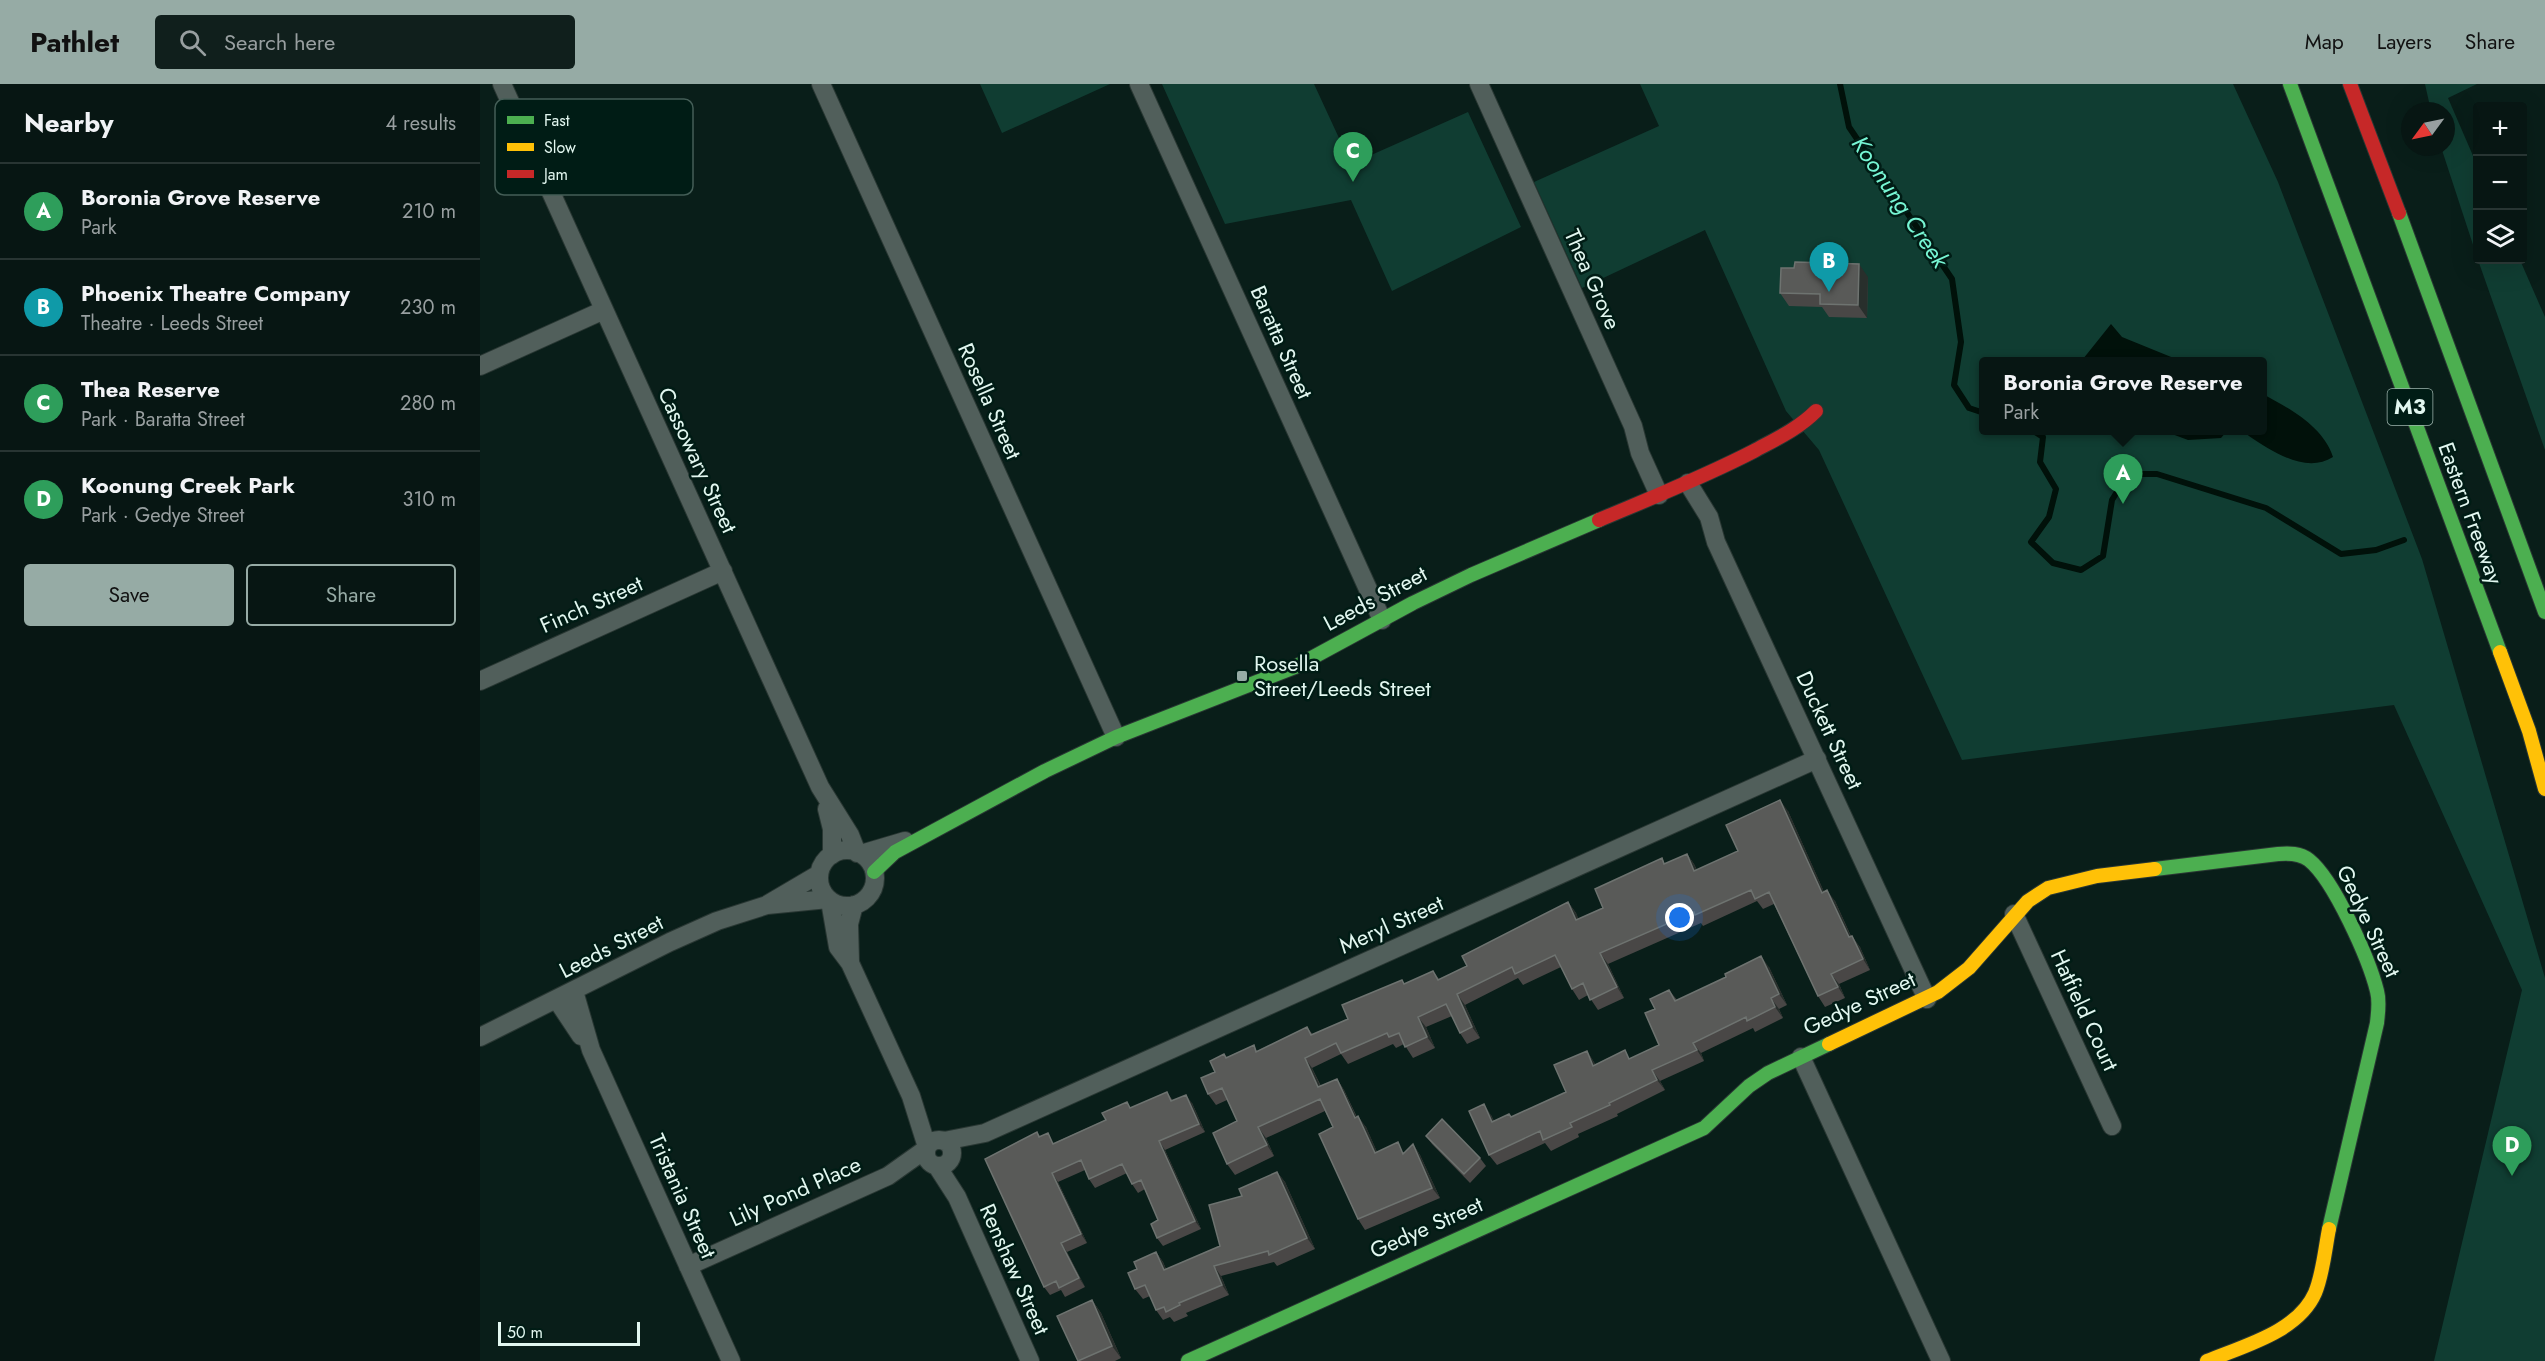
<!DOCTYPE html>
<meta charset="utf-8">
<style>
body{margin:0;font-family:Jost,sans-serif;background:#101f1c;color:#f1f3f6}
.controls{position:absolute;right:18px;top:18px;display:grid;overflow:hidden;border-radius:6px;box-shadow:0 6px 24px #0002}
.controls button{width:54px;height:54px;display:grid;place-items:center;padding:0;border:0;border-bottom:2px solid #283533;background:#071613;color:#f1f3f6;font:30px sans-serif}
.compass{position:absolute;left:1921px;top:18px;width:54px;height:54px;border-radius:50%;background:#071613;box-shadow:0 6px 24px #0002;rotate:237deg}
.scale{position:absolute;left:18px;bottom:15px;width:142px;box-sizing:border-box;padding-left:6px;border:3px solid #e2f7f0;border-top:0;font-size:16px;line-height:21px;white-space:nowrap;color:#e2f7f0;-webkit-text-stroke:4px #001c15;paint-order:stroke}
.you{position:absolute;left:1200px;top:834px;width:21px;height:21px;margin:-15px;border:4px solid #fff;border-radius:50%;background:#1a73e8;box-shadow:0 0 0 9px #1a73e833}
.badge{display:grid;place-items:center;width:39px;height:39px;border-radius:50%;background:#96aba5;color:#fff;font-size:20px;font-weight:700}
.pin{position:absolute;translate:-50% -50px;filter:drop-shadow(0 2px 3px #0008)}
.pin::after{content:'';position:absolute;top:32px;width:21px;height:18px;background:inherit;clip-path:polygon(0 0,100% 0,50% 100%)}
.popup{position:absolute;left:1499px;top:273px;width:288px;height:78px;box-sizing:border-box;display:grid;place-content:center;border-radius:6px;background:#071613;filter:drop-shadow(0 2px 4px #0005);font-size:20px;white-space:nowrap;color:#989fa0}
.popup b{font-size:22px;color:#f1f3f6}
.popup::after{content:'';position:absolute;left:50%;top:100%;margin-left:-12px;border:12px solid transparent;border-top-color:#071613}
.list{margin:0;padding:0;list-style:none}
h2{display:flex;justify-content:space-between;align-items:center;height:78px;margin:0;padding:0 24px;font-size:26px}
h2 small{font-size:20px;font-weight:400;color:#989fa0}
.list li{display:grid;grid-template-columns:39px 1fr auto;gap:18px;align-items:center;box-sizing:border-box;height:96px;padding:0 24px;border-top:2px solid #283533}
.list b{display:block;font-size:22px;white-space:nowrap}
.list p{margin:0;font-size:20px;white-space:nowrap;color:#989fa0}
.list em{font-size:20px;font-style:normal;color:#989fa0}
.actions{display:flex;gap:12px;padding:18px 24px}
.actions a{flex:1;padding:14px 0;border:2px solid #96aba5;border-radius:6px;text-align:center;font-size:21px;color:#96aba5}
.actions .main{background:#96aba5;color:#111}
.icon{flex:none;width:33px;height:33px;fill:none;stroke:currentColor;stroke-width:2;stroke-linecap:round;stroke-linejoin:round}
.map{position:relative;flex:none;width:2065px;height:1277px;overflow:hidden}
header{display:flex;align-items:center;gap:36px;box-sizing:border-box;height:84px;padding:0 30px;background:#96aba5;color:#111}
header strong{font-size:28px}
nav{display:flex;gap:33px;margin-inline-start:auto;font-size:21px}
.search{width:420px;height:54px;background:#101f1c;display:flex;align-items:center;gap:15px;box-sizing:border-box;padding:0 21px;border-radius:6px;color:#989fa0;font-size:22px}
main{display:flex}
aside{flex:1;background:#071613}
.map>svg:first-child{display:block}
.green{fill:#103d32;fill-rule:evenodd}
.water{fill:#01110a}
.lines{fill:none;stroke-linecap:round;stroke-linejoin:round}
.stream{stroke:#01110a;stroke-width:6}
.street-casing{stroke:#293733;stroke-width:20}
.fast-casing{stroke:#293733;stroke-width:16}
.slow-casing{stroke:#293733;stroke-width:16}
.jam-casing{stroke:#293733;stroke-width:16}
.street{stroke:#515f5b;stroke-width:18}
.fast{stroke:#4caf50;stroke-width:14}
.slow{stroke:#ffc107;stroke-width:14}
.jam{stroke:#c62828;stroke-width:14}
.wall{fill:#494746}
.shaded-wall{fill:#282f2c}
.building{fill:#595a58;stroke:#6e7370;stroke-width:1.5}
.poi-dot{fill:#96aba5;stroke:#001c15;stroke-width:2}
.labels{text-anchor:middle;stroke-width:5;stroke-linejoin:round;paint-order:stroke}
.shield{fill:#001c15;stroke:#9eb5ae;stroke-width:1.5}
.shield-label{font-size:21px;font-weight:bold;fill:#e2f7f0}
.street-label{font-size:22px;fill:#e2f7f0;stroke:#001c15}
.poi-label{font-size:22px;fill:#e2f7f0;stroke:#001c15;text-anchor:start}
.water-label{font-size:24px;font-style:italic;fill:#76f5d3;stroke:#001c15}
.key{fill:#001c15;stroke:#445e57;stroke-width:1.5}
.key-label{font-size:16px;fill:#e2f7f0}
</style>
<header>
<strong>Pathlet</strong>
<div class="search"><svg class="icon" aria-label="search" viewBox="0 0 24 24"><circle cx="10" cy="10" r="6"/><path d="M15 15l6 6"/></svg>Search here</div>
<nav><a>Map</a><a>Layers</a><a>Share</a></nav>
</header>
<main>
<aside>
<h2>Nearby<small>4 results</small></h2>
<ul class="list">
<li><span class="badge" style="background:#2e9e5b">A</span><div><b>Boronia Grove Reserve</b><p>Park</p></div><em>210 m</em></li>
<li><span class="badge" style="background:#0f9aa8">B</span><div><b>Phoenix Theatre Company</b><p>Theatre · Leeds Street</p></div><em>230 m</em></li>
<li><span class="badge" style="background:#2e9e5b">C</span><div><b>Thea Reserve</b><p>Park · Baratta Street</p></div><em>280 m</em></li>
<li><span class="badge" style="background:#2e9e5b">D</span><div><b>Koonung Creek Park</b><p>Park · Gedye Street</p></div><em>310 m</em></li>
</ul>
<div class="actions"><a class="main">Save</a><a>Share</a></div>
</aside>
<div class="map">
<svg width="2065" height="1277" viewBox="0 0 2065 1277">
<rect width="100%" height="100%" fill="#091e19"/>
<path class="green" d="M500 0H630L522 49Z
M682 0H834L871 80 988 28 1041 143 912 207 871 116 745 140Z
M1160 0H1753L1798 98 1942 475 2065 894V1277H1954L2042 906 1914 621 1482 676 1339 366 1306 327 1225 146 1102 204 1054 98 1179 42ZM1504 278H1782V346H1504Z
M1945 0H1997L1968 14 1997 81V173L1961 63H1966V27H1951Z
M1998 176H2040L2065 233V366Z"/>
<path class="water" d="M1631 240 1642 253 1701 277H1605L1603 275Z
M1783 310C1810 325 1843 342 1853 373 1826 390 1793 368 1769 352L1763 347 1782 346Z
M1684 347H1747L1741 354 1708 356Z"/>
<g class="lines">
<path class="stream" d="M1360 0 1369 43 1472 195 1481 258 1474 301 1489 324 1504 329
M1552 346 1563 353 1560 378 1576 405 1569 433 1551 458 1573 479 1601 486 1623 472 1632 416 1648 390H1677L1786 424 1861 470 1896 466 1924 456"/>
<defs>
<path id="street" d="M22 0 340 703 370 751 377 769
M341 0 636 653
M659 0 902 536
M999 0 1153 342 1160 369 1179 411
M0 282 124 226
M1208 399 1229 433 1236 458 1447 915
M0 597 243 487
M347 725 352 745V771
M339 794a28 28 0 1 1 56 0a28 28 0 1 1-56 0Z
M381 770 425 757
M350 817 358 863 370 879 431 1012 447 1063
M288 820 339 790
M1534 830 1632 1042
M370 877 369 840 374 821
M94 907 111 966 251 1277
M77 916 101 952
M0 953 190 858 237 837 287 821 348 815
M1321 973 1461 1277
M446 1069a13 13 0 1 1 26 0a13 13 0 1 1-26 0Z
M464 1057 505 1049 1337 675
M457 1082 477 1113 550 1277
M208 1182 408 1092 446 1065"/>
<path id="fast" d="M1810 0 2020 568
M1919 129 2065 528
M1675 785 1798 770C1809 769 1820 769 1829 776 1854 796 1889 875 1897 907 1900 918 1898 928 1897 939L1849 1145
M394 788 415 768 565 687 636 653 815 583 933 519 991 491 1119 436
M708 1277 1224 1044 1269 1002 1288 989 1349 960"/>
<path id="slow" d="M2020 568 2049 647 2065 705
M1349 960 1458 908 1489 884 1548 817 1568 804 1617 792 1675 785
M1727 1277C1763 1262 1818 1248 1835 1209 1843 1190 1845 1165 1849 1145"/>
<path id="jam" d="M1870 0 1919 129
M1119 436C1171 414 1224 393 1274 367 1296 355 1318 345 1336 327"/>
</defs>
<use href="#street" class="street-casing"/>
<use href="#fast" class="fast-casing"/>
<use href="#slow" class="slow-casing"/>
<use href="#jam" class="jam-casing"/>
<use href="#street" class="street"/>
<use href="#fast" class="fast"/>
<use href="#slow" class="slow"/>
<use href="#jam" class="jam"/>
</g>
<path class="wall" d="M1388 193 1387 234 1349 233 1342 223 1309 222 1300 209Z
M1308 727 1344 808 1355 817 1371 852 1380 863 1390 886 1359 900 1365 914 1345 923 1338 912 1294 820 1283 825 1277 817 1223 842 1221 839 1128 880 1144 914 1118 926 1108 911 1099 916 1092 905 1081 883 1043 901 1038 894 985 921 1000 954 987 960 980 949 972 932 946 943 955 964 933 974 924 960 916 964 913 960 868 980 861 970 832 984 841 1002 857 995 864 1006 877 1033 886 1043 897 1068H925L933 1060 940 1071 960 1114 885 1146 878 1135 853 1043 845 1027 786 1054 794 1072 755 1091 747 1080 757 1037 747 1016 736 1021 728 1010 735 988 744 970 747 973 774 961 777 967 827 943 833 951 868 935 922 896 924 900 953 887 959 895 987 882 1088 818 1096 829 1098 835 1123 824 1182 774 1185 780 1207 770 1214 780 1217 786 1258 767Z
M1289 883 1307 921 1299 925 1303 934 1275 948 1273 944 1221 969 1224 977 1180 997 1185 1006 1137 1030 1138 1032 1098 1050 1099 1053 1071 1067 1065 1059 1017 1081 1009 1071 1011 1031 1014 1037 1029 1030 1031 1033 1086 1008 1107 967 1115 980 1151 974 1179 961 1175 925 1189 906 1197 916Z
M687 1008 693 1017 712 1019 725 1048 685 1066 721 1145 683 1162 677 1154 678 1136 665 1105 658 1109 652 1100 647 1089 615 1104 609 1095 605 1086 578 1098 607 1159 587 1168 605 1203 585 1213 581 1206 570 1211 564 1203 557 1048 560 1052 574 1059Z
M946 1052 1000 1074 1006 1082 990 1099 952 1060Z
M797 1088 805 1098 835 1165 797 1182 794 1178 741 1192 749 1211 706 1229 708 1232 694 1238 690 1233 683 1236 676 1226 670 1212 663 1215 655 1205 657 1185 676 1168 683 1178 686 1185 740 1162 762 1112Z
M612 1216 621 1229 641 1274 635 1277H598Z"/>
<path class="shaded-wall" d="M1379 180 1388 193 1387 234 1378 221Z
M1300 716 1308 727 1349 819 1342 809Z
M1207 770 1214 780 1222 798 1214 787Z
M1347 806 1355 817 1376 864 1369 853Z
M1088 818 1096 829 1104 846 1096 836Z
M1372 852 1380 863 1390 886 1383 875Z
M1120 869 1128 880 1144 914 1137 903Z
M1281 872 1289 883 1307 921 1299 910Z
M1351 890 1359 900 1365 914 1358 903Z
M977 910 985 921 1000 954 992 943Z
M1291 914 1299 925 1303 934 1295 923Z
M938 933 946 943 955 964 947 953Z
M1213 959 1221 969 1224 977 1217 966Z
M1107 967 1114 978 1121 992 1113 982Z
M825 974 832 984 846 1014 838 1003Z
M1172 986 1180 997 1185 1006 1177 996Z
M857 995 864 1006 882 1045 875 1034Z
M706 1011 712 1019 725 1048 719 1040Z
M1004 1020 1011 1031 1019 1048 1012 1038Z
M878 1032 886 1043 902 1079 895 1069Z
M778 1043 786 1054 794 1072 787 1061Z
M679 1057 685 1066 721 1145 715 1137Z
M933 1060 940 1071 960 1114 952 1104Z
M797 1088 805 1098 835 1165 827 1154Z
M572 1089 578 1098 607 1159 601 1150Z
M581 1159 587 1168 605 1203 599 1194Z
M676 1168 683 1178 691 1197 684 1186Z
M734 1182 741 1192 749 1211 742 1201Z
M612 1216 621 1229 641 1274 632 1262Z"/>
<path class="building" d="M1315 178 1379 180 1378 221 1340 220V210L1300 209 1301 184H1314Z
M1300 716 1342 809 1347 806 1369 853 1372 852 1383 875 1351 890 1358 903 1338 912 1289 808 1275 815 1271 806 1215 831 1214 828 1120 869 1137 903 1110 916 1103 899 1092 905 1075 871 1035 890 1032 883 977 910 992 943 980 949 966 920 938 933 947 953 925 963 919 949 909 953 907 949 861 969 856 959 825 974 838 1003 857 995 875 1034 878 1032 895 1069 918 1058 923 1070 933 1060 952 1104 878 1135 839 1050 853 1043 840 1015 778 1043 787 1061 747 1080 733 1049 757 1037 742 1004 728 1010 721 994 735 988 730 977 744 970 746 974 774 961 776 968 827 943 831 951 868 935 862 921 922 896 924 900 953 887 958 896 987 882 982 872 1088 818 1096 836 1123 824 1115 805 1182 774 1184 780 1207 770 1214 787 1258 767 1246 741Z
M1281 872 1299 910 1291 914 1295 923 1267 937 1266 933 1213 959 1217 966 1172 986 1177 996 1129 1019 1130 1021 1090 1039 1092 1043 1063 1056 1060 1047 1009 1071 989 1027 1004 1020 1012 1038 1029 1030 1031 1033 1086 1008 1074 981 1107 967 1113 982 1145 966 1149 975 1179 961 1165 929 1175 925 1170 915 1189 906 1195 917 1246 893 1245 890Z
M687 1008 691 1017 706 1011 719 1040 679 1057 715 1137 677 1154 671 1140 678 1136 661 1096 652 1100 642 1080 609 1095 601 1076 572 1089 601 1150 581 1159 599 1194 579 1204 576 1197 564 1203 505 1075 557 1048 559 1053 568 1049 573 1060 626 1036 622 1029 647 1018 650 1024Z
M962 1035 1000 1074 984 1090 946 1052Z
M797 1088 827 1154 789 1171 788 1167 734 1182 742 1201 699 1219 700 1221 686 1228 684 1223 676 1226 665 1201 655 1205 648 1189 657 1185 654 1178 676 1168 684 1186 740 1162 729 1121 762 1112 759 1105Z
M612 1216 632 1262 598 1277 577 1232Z"/>
<rect class="poi-dot" x="756" y="586" width="12" height="12" rx="3"/>
<g class="labels">
<rect class="shield" x="1907.5" y="305" width="45" height="36" rx="4.5"/>
<g class="shield-label">
<text x="1930" y="330">M3</text>
</g>
<g class="street-label">
<text transform="translate(1113 195) rotate(66)" y="8">Thea Grove</text>
<text transform="translate(802 258) rotate(66)" y="8">Baratta Street</text>
<text transform="translate(510 317) rotate(66)" y="8">Rosella Street</text>
<text transform="translate(218 376) rotate(65)" y="8">Cassowary Street</text>
<text transform="translate(1991 429) rotate(70)" y="8">Eastern Freeway</text>
<text transform="translate(895 514) rotate(-28)" y="8">Leeds Street</text>
<text transform="translate(111 520) rotate(-24)" y="8">Finch Street</text>
<text transform="translate(1350 646) rotate(65)" y="8">Duckett Street</text>
<text transform="translate(1889 837) rotate(65)" y="8">Gedye Street</text>
<text transform="translate(911 840) rotate(-24)" y="8">Meryl Street</text>
<text transform="translate(131 862) rotate(-27)" y="8">Leeds Street</text>
<text transform="translate(1379 919) rotate(-25)" y="8">Gedye Street</text>
<text transform="translate(1605 926) rotate(65)" y="8">Hatfield Court</text>
<text transform="translate(315 1107) rotate(-24)" y="8">Lily Pond Place</text>
<text transform="translate(203 1112) rotate(66)" y="8">Tristania Street</text>
<text transform="translate(946 1143) rotate(-24)" y="8">Gedye Street</text>
<text transform="translate(535 1185) rotate(66)" y="8">Renshaw Street</text>
</g>
<g class="poi-label">
<text x="774" y="587">Rosella<tspan x="774" dy="25">Street/Leeds Street</tspan></text>
</g>
<g class="water-label">
<text transform="translate(1420 118) rotate(56)" y="8">Koonung Creek</text>
</g>
</g>
<rect x="15" y="15" width="198" height="96" rx="9" class="key"/>
<rect x="27" y="32" width="27" height="8" fill="#4caf50"/>
<rect x="27" y="59" width="27" height="8" fill="#ffc107"/>
<rect x="27" y="86" width="27" height="8" fill="#c62828"/>
<g class="key-label">
<text x="64" y="42">Fast</text>
<text x="64" y="69">Slow</text>
<text x="64" y="96">Jam</text>
</g>
</svg>
<div class="controls">
<button>+</button>
<button>−</button>
<button><svg class="icon" aria-label="layers" viewBox="0 0 24 24"><path d="M12 4l9 5-9 5-9-5zM3 14l9 5 9-5"/></svg></button>
</div>
<svg class="compass" viewBox="-18 -18 36 36"><path d="M0-13l5 13h-10z" fill="#e53935"/><path d="M0 13l5-13h-10z" fill="#989fa0"/></svg>
<div class="scale">50 m</div>
<div class="you"></div>
<div class="pin badge" style="left:1643px;top:420px;background:#2e9e5b">A</div>
<div class="popup"><b>Boronia Grove Reserve</b>Park</div>
<div class="pin badge" style="left:1349px;top:208px;background:#0f9aa8">B</div>
<div class="pin badge" style="left:873px;top:98px;background:#2e9e5b">C</div>
<div class="pin badge" style="left:2032px;top:1092px;background:#2e9e5b">D</div>
</div>
</main>
